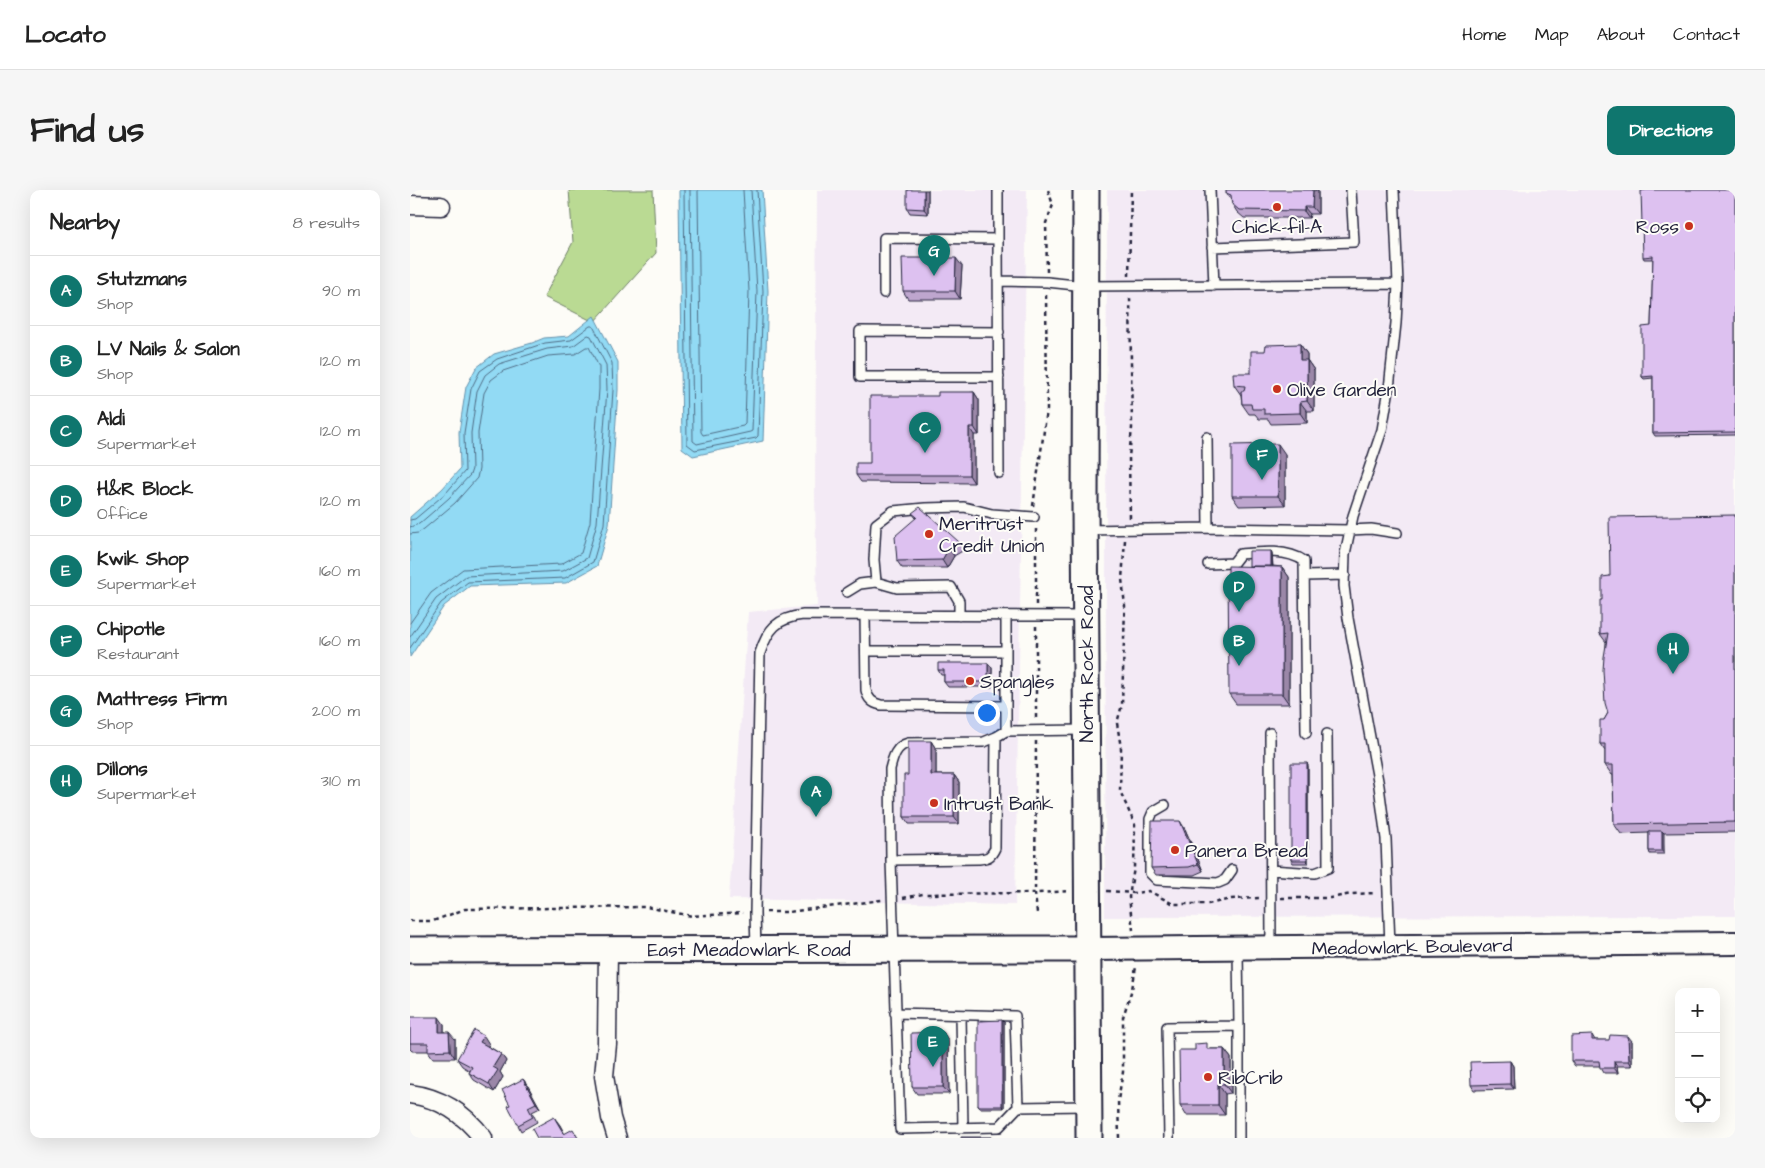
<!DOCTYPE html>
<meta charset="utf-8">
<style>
body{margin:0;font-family:"Architects Daughter",sans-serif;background:#f6f6f6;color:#222}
.controls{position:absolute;right:15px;bottom:15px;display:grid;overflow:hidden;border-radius:10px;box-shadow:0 5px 20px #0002}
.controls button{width:45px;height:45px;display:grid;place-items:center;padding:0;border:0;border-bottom:1px solid #e0e0e0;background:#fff;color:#222;font:25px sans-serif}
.you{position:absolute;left:576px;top:522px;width:18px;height:18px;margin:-12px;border:4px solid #fff;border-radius:50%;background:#1a73e8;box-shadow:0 0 0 8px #1a73e833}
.badge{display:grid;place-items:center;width:32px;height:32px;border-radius:50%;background:#0f766e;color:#fff;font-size:16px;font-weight:700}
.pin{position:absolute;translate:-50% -41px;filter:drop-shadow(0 1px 2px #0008)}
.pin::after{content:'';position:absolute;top:26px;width:18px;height:15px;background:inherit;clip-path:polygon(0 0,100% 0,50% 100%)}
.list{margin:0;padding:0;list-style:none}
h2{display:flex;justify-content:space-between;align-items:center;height:65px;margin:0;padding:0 20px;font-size:21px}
h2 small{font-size:16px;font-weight:400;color:#767676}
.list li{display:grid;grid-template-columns:32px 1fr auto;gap:15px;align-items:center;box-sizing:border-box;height:70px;padding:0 20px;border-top:1px solid #e0e0e0}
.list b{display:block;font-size:19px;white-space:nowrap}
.list p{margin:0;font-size:16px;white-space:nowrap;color:#767676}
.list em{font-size:16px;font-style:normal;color:#767676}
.icon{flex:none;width:28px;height:28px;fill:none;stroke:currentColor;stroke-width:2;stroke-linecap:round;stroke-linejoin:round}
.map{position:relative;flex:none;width:1325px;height:948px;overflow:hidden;border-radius:10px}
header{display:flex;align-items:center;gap:30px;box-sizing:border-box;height:70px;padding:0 25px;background:#fff;border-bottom:1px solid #e0e0e0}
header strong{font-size:24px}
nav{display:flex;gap:28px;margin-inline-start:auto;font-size:18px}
.intro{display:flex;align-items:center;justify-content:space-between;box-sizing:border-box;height:120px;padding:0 30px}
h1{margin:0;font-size:35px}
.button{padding:12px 22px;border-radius:10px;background:#0f766e;color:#fff;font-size:18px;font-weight:700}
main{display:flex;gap:30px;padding:0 30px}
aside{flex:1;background:#fff;border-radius:10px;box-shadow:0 5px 20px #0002}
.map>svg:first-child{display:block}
.built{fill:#f3eaf5}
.green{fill:#bada93;stroke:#6e7e67}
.water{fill:#92daf4;stroke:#6590aa}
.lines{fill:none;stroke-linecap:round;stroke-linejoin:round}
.shore{stroke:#4f6c85;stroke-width:1}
.service-casing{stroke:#22223b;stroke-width:12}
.minor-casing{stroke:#22223b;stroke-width:21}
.tertiary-casing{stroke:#22223b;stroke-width:26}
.secondary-casing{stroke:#22223b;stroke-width:29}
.path{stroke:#22223b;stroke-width:2.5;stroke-dasharray:4 4;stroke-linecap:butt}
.service{stroke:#fdfcf7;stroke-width:9}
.minor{stroke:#fdfcf7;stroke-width:18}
.tertiary{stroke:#fdfcf7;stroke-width:22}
.secondary{stroke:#fdfcf7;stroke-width:25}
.wall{fill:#bea6ce;stroke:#22223b}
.shaded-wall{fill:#9b87a8;stroke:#22223b}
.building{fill:#ddc1f0;stroke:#22223b}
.poi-dot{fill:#c8321e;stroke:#fdfcf7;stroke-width:2}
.labels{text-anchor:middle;stroke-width:4;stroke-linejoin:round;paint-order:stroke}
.poi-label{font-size:19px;fill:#22223b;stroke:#fdfcf7;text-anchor:start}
.street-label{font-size:19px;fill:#22223b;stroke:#fdfcf7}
</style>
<header>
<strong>Locato</strong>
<nav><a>Home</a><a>Map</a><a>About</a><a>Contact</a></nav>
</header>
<div class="intro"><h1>Find us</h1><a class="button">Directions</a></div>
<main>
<aside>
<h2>Nearby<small>8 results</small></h2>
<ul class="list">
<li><span class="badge">A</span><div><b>Stutzmans</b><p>Shop</p></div><em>90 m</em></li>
<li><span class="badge">B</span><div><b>LV Nails &amp; Salon</b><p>Shop</p></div><em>120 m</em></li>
<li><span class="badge">C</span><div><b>Aldi</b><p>Supermarket</p></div><em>120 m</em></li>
<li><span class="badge">D</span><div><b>H&amp;R Block</b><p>Office</p></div><em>120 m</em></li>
<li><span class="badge">E</span><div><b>Kwik Shop</b><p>Supermarket</p></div><em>160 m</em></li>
<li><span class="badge">F</span><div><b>Chipotle</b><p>Restaurant</p></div><em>160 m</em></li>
<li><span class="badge">G</span><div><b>Mattress Firm</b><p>Shop</p></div><em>200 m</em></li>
<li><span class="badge">H</span><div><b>Dillons</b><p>Supermarket</p></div><em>310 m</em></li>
</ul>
</aside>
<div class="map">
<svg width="1325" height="948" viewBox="0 0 1325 948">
<rect width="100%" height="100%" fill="#fdfcf7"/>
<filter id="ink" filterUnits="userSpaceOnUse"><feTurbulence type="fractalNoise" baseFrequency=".02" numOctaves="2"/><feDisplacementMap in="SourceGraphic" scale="10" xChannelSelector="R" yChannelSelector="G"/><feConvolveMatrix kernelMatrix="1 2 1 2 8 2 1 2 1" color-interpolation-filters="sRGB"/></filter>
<g filter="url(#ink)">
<path class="built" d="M407 0H617L605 715 319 709 338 422 407 416 405 302Z
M697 0H1325V726L695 727Z"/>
<path class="green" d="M159 0H243L246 63 184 132 134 107 163 52Z"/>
<path class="water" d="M269 0H352L358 101 353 251 283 266 272 258Z
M184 126 208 172V200L199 335 187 376 156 393 60 396 34 416 0 467V327L32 299 50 279 49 242 56 197 66 178 84 164 122 153 134 148 159 146Z"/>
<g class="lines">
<path class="shore" d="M274 0 277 254 285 260 346 248 348 246 353 101 347 0
M280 0 283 251 287 254 340 242 342 241 347 101 341 0
M288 0 291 242 293 245 333 236 335 234 339 101 333 0
M0 330 5 329 36 303 55 281 54 243 61 199 70 181 87 169 135 153 161 150 180 136H183L202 173 203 200 194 334 183 372 155 388 58 392 31 413 0 458
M0 337 9 334 39 308 60 285 62 279 61 243 67 201 75 185 89 174 137 159 163 156 178 145 181 146 196 175 197 199 187 333 177 368 153 381 56 386 26 409 0 447
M0 344 8 343 14 339 45 313 67 288 69 279 68 243 74 203 81 190 93 181 138 166 165 164 176 157H179L189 177V199L180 332 171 363 151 374 53 379 21 403 0 433"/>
<defs>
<path id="service" d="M800 0 804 96
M588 49V0
M802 57 944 52 941 0
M589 91 637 92 675 96 988 94
M474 103V48L588 49 589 283
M589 142 450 141V187H589
M797 247 798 338
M676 340 798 338 940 340 961 339 987 343
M798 374 823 373 830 364C851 362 877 359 894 371L896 543
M895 386 935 385
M437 402 450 394 466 392
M455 425 456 500C458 510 463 513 471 515L596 516
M549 426V411L541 397 487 398 466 392 464 370 466 334 483 321 515 318 554 317 582 324 624 327
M456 461H596
M596 541V426
M860 543 861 757
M586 547 585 658C581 667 578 668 569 669L481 670 490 939 589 937 608 917 676 916
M755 615 743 622 740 629V683L747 690 808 693 815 690 822 680
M481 670 480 579C483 567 486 556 498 553L574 552 586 547 596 541 674 540
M861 680 905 683 918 678 917 544
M980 756 976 649 969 596 938 428 934 396 935 364 943 326 972 240 979 199 986 133 988 94 984 0
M346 759 345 723 350 463C358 439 367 428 393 425L674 426
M828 759 829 836
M485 823 605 826 608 917
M551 825 553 938
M759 948 757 837 829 836V948"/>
<path id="minor" d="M0 15 31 16
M198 759 197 854 194 886 201 928 207 948
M0 904C31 908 54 923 73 948"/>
<path id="tertiary" d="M678 759 1325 753"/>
<path id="secondary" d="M676 0 675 316 679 948
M0 760 678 759"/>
</defs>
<use href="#service" class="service-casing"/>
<use href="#minor" class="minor-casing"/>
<use href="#tertiary" class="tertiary-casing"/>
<use href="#secondary" class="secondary-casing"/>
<path class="path" d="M637 82 636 33 643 15 638 0
M719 86 721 0
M623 316 637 220 636 102
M720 328 719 267 722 238 720 106
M626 339V416
M715 350 712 389 715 416 712 515 707 533 711 558 710 601 725 635 724 678 719 707 723 740
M626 436V531
M626 551 625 703 627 723
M697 701 725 703 739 701 763 714H798L821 709 850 708
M493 708 513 704 628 703 659 701
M871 708H920L942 704 966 703
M356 722H379L472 710
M0 731H23L55 719 236 717 282 726 333 723
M709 948 708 910 713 882V827L722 799 726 777"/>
<use href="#service" class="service"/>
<use href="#minor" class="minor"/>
<use href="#tertiary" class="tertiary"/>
<use href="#secondary" class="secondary"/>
</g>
<path class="wall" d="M518 0V24L500 23 497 18Z
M1325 0V245L1245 246 1243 243V188L1234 189 1232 187 1241 136 1243 69H1234L1233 67Z
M908 1V24H900L899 28H834L827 22 822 14 821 10 816 3Z
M552 76 550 109H498L493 101Z
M890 154 897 164V170L904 180V221H897V233L861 234 858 229H849L845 224H839L832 214 831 205 824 195 841 183 855 161Z
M564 202 569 210V245H564V293L451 292 446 285 460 273 528 206Z
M875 264V315L829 316 822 306Z
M502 323 549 352 554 360 544 366 537 378H492L487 371 506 328Z
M1325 325V642L1253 643 1254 664H1240L1239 661V643L1211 644 1204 634 1203 585H1202L1195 575V561L1190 554 1194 530 1198 523 1196 452 1190 444 1192 410 1200 386Z
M861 361 862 363 863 376 872 377 879 387V514H826L819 504 839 376Z
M578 473 582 478V497H538L534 492V485H531L528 480Z
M521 551 526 559V585H544L549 592V634H499L494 627 498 585Z
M897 573 898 576V673H883L881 670Z
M775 639 793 681 784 685H746L741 678Z
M0 827 34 834V842L45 849V868H23L18 861H2L0 859Z
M594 832V918H570L568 916Z
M533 842 538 850 539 904H507L502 897Z
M1182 845 1185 850 1222 851V876H1207L1208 883H1194L1190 876H1165L1161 871Z
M79 854 78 856 91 864 96 871 90 882 93 887 84 902 64 890 59 883 60 881 52 876 47 869Z
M801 859H814L821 868V903L815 904V925H776L770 915Z
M1100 871 1103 876 1104 899 1064 900 1061 895Z
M113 889 130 918 122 922 127 932 111 941 108 935 100 915Z"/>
<path class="shaded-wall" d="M514 0H518V24L514 19Z
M903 0 908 1V24L902 17Z
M894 17 900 24 899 28 894 21Z
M546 68 552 76 550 109 545 101Z
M890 154 897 164V180L890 170Z
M897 170 904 180V221L897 211Z
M564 202 569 210V245L564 237Z
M890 212 897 221V233L890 223Z
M559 237 564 245V293L559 285Z
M868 254 875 264V315L868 306Z
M539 358 544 366 537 378 532 370Z
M861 361 862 363 863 386 861 384Z
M872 377 879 387V514L872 504Z
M578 473 582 478V497L578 492Z
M521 551 526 559V592L521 585Z
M897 573 898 576V673L897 670Z
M544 585 549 592V634L544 627Z
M770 631 775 639 793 681 788 674Z
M1252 641 1254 643V664L1252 661Z
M29 827 34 834V850L29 842Z
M592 830 594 832V918L592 916Z
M39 842 45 849V868L40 860Z
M533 842 538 850 539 904 533 897Z
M74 846 79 854 76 860 70 852Z
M1218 846 1222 851V876L1219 871Z
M814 859 821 868V903L814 894Z
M91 864 96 871 90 882 93 887 84 902 79 894 83 877Z
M1100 871 1103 876 1104 899 1100 894Z
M1204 871 1207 876 1208 883 1204 878Z
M113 889 117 894 130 918 126 913Z
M808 894 815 904V925L808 915Z
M144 927 150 935 157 948 154 944Z"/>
<path class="building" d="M497 0H514V19L497 18Z
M816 0H903L902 17H894V21L829 20 822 14 821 5 816 3Z
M1236 0H1325V242L1243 243V186L1232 187V137L1241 136 1243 66 1233 67 1231 1Z
M492 68H546L545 101H493Z
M890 154V170H897V211L890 212V223L854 224V219H842L841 214H832L831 201H834L835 196 824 195 823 183H841V161H855L856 155Z
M528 202H564V237H559V285H446V273H460V206H528Z
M868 254V306H822V255Z
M510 317 549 352 539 358 532 370 487 371 485 346 507 327 502 323Z
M1325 325V632L1204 634 1203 575H1195V554H1190V530H1194L1198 523 1195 513 1193 480 1194 467 1198 443 1190 444V410H1192V387L1200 386 1199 327Z
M839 361H861V376H839Z
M818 376 872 377V504H819Z
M528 473H578V492H534V480H528Z
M498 551H521V585H544V627H494V585H498Z
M881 573H897V670H881Z
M742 631H770L788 674 779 677 741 678Z
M1239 641H1252V661H1239Z
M0 827H29V842H39L40 860 18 861V853H0Z
M592 830V916H568V831Z
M64 840 74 846 70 852 91 864 83 877 88 880 79 894 59 883 62 877 47 869Z
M533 842V897H502L501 843Z
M1182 845V850H1199L1200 845 1218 846 1219 871H1204V878H1190L1189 871H1161V846Z
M797 853V859H814V894H808V915H770L769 860H785V854Z
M1100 871V894L1061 895 1060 872Z
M113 889 126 913 118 917 123 927 108 935 98 916 100 915 92 900Z
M144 927 154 944 163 939 168 948H127L122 939Z
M551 947H581V948H551Z"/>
</g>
<g class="poi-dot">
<circle cx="867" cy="17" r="5"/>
<circle cx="1279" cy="36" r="5"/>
<circle cx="867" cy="199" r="5"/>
<circle cx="519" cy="344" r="5"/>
<circle cx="560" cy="491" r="5"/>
<circle cx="524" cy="613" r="5"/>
<circle cx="765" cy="660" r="5"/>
<circle cx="798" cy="887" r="5"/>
</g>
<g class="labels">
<g class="poi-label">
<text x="867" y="43" text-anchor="middle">Chick-fil-A</text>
<text x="1269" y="43" text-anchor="end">Ross</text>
<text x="877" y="206">Olive Garden</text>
<text x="529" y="340">Meritrust<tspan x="529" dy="22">Credit Union</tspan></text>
<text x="570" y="498">Spangles</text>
<text x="534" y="620">Intrust Bank</text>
<text x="775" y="667">Panera Bread</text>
<text x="808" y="894">RibCrib</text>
</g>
<g class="street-label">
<text transform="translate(676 474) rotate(-90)" y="7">North Rock Road</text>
<text transform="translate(1002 756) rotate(-1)" y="7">Meadowlark Boulevard</text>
<text x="339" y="766">East Meadowlark Road</text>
</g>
</g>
</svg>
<div class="controls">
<button>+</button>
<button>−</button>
<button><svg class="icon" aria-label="locate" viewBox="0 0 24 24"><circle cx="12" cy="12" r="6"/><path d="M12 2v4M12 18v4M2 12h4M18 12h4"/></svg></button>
</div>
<div class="you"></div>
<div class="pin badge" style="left:406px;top:627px">A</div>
<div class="pin badge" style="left:829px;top:476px">B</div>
<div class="pin badge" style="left:515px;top:263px">C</div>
<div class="pin badge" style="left:829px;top:422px">D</div>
<div class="pin badge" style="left:523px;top:877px">E</div>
<div class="pin badge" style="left:852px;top:290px">F</div>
<div class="pin badge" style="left:524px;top:86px">G</div>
<div class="pin badge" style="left:1263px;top:484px">H</div>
</div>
</main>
